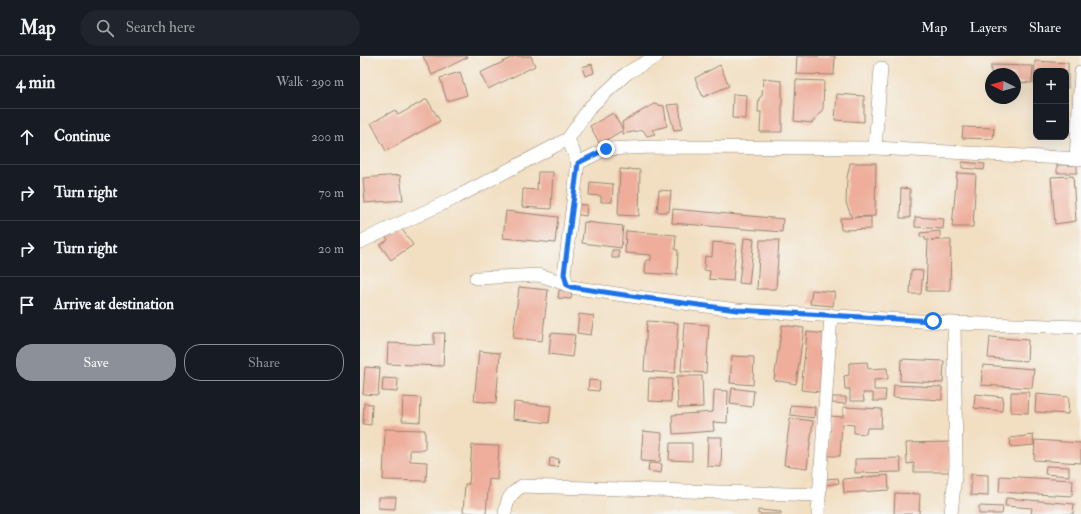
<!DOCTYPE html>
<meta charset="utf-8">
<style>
body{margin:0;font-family:"IM FELL Double Pica",serif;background:#20242c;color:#f1f3f6}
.controls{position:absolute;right:12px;top:12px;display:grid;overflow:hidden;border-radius:8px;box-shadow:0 4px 16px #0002}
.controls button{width:36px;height:36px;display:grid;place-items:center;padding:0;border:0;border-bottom:1px solid #363941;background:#171b24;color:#f1f3f6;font:20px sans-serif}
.compass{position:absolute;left:625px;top:12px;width:36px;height:36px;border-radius:50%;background:#171b24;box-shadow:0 4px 16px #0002;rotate:275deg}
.stop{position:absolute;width:12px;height:12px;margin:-9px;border:3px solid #1a73e8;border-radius:50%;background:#fff}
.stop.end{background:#1a73e8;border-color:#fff;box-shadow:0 1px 4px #0008}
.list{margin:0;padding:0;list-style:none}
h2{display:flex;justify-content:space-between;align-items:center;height:52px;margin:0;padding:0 16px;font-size:17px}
h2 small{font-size:13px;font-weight:400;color:#9ea1a6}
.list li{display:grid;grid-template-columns:26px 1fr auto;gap:12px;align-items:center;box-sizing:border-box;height:56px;padding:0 16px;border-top:1px solid #363941}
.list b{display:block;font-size:15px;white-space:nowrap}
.list em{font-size:13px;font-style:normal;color:#9ea1a6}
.actions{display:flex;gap:8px;padding:12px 16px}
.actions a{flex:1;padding:9px 0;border:1px solid #8c9099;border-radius:16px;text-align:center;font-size:14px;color:#8c9099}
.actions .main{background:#8c9099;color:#fff}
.icon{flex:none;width:22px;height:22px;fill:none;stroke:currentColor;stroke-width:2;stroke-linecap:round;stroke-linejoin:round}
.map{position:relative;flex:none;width:721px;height:458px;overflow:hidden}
header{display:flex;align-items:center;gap:24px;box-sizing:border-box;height:56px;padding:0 20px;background:#171b24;border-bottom:1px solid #363941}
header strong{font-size:19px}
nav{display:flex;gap:22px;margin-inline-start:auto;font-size:14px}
.search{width:280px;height:36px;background:#20242c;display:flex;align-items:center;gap:10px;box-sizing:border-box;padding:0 14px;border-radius:22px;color:#9ea1a6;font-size:15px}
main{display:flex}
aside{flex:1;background:#171b24}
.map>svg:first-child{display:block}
.building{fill:#eeae9b}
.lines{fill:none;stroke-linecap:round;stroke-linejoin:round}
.minor-casing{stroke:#968470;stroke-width:14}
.minor{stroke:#fff;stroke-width:13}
.route{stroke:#1a73e8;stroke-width:5}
</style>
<header>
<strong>Map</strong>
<div class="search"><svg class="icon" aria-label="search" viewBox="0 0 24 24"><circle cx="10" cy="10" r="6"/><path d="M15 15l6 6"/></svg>Search here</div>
<nav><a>Map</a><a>Layers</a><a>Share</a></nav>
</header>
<main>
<aside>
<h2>4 min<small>Walk · 290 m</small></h2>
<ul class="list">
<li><svg class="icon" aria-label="ahead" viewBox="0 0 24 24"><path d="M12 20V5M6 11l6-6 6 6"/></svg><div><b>Continue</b></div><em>200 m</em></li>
<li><svg class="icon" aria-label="right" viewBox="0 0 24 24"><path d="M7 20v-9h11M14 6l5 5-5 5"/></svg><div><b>Turn right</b></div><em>70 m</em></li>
<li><svg class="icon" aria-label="right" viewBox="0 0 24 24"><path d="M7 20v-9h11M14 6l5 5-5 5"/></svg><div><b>Turn right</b></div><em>20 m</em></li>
<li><svg class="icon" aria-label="arrive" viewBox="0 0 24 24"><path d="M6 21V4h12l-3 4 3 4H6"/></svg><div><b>Arrive at destination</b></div></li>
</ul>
<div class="actions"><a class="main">Save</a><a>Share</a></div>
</aside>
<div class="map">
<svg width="721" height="458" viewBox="0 0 721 458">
<rect width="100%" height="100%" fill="#f6f6f2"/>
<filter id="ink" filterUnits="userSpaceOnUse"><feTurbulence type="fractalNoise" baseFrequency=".025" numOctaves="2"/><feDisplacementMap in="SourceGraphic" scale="8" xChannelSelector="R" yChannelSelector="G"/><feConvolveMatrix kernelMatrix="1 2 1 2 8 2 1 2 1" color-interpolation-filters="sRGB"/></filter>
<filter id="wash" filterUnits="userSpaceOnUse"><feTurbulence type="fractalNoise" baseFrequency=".012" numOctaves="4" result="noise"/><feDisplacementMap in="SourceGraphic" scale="16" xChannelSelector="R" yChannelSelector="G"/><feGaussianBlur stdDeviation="0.9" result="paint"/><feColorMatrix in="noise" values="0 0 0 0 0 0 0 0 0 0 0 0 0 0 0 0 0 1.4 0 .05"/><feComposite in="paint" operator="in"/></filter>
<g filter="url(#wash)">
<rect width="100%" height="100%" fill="#f2dfc2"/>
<g id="blocks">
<path class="building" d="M63 0H107L108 1 72 19Z
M155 0H171L175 10 128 33 120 17Z
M437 0H475L474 19 436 18Z
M675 5 708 7V32H706V15H676V30H674Z
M232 8 234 17 225 20 222 11Z
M360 9 369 30 343 41 335 22Z
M631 9 673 10 672 27 655 26V18H631Z
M100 16 107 39 87 45 80 22Z
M403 23 422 25V76H400L401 56H398L399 42 402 40Z
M436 24 464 25 463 53 452 67 434 65Z
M373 38 387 39 386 63 372 62Z
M477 38 504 40V66L475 64Z
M67 43 80 65 26 95 11 67 35 54 38 59Z
M294 48 304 50 307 70 292 74 295 78 287 80 283 74 263 78V74L240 88 230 70 253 57 263 74 262 66Z
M319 48 322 73 314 74 307 49Z
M603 71 634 72 633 83 602 82Z
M602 106 625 108 624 114 602 112Z
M490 107H516L515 160 494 161H511V173L481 174 480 162H492L486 147 487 122Z
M697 109H717V117H697Z
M260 113 280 114 279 160 258 159Z
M178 116H193L191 153 162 151 163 133 177 134Z
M597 117 616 118 613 171H592Z
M40 119 43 144 5 147 3 122Z
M713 120 716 165 695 168 691 121Z
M230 126 253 128 252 146H241V140L229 139Z
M541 132 550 133V162H540Z
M299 134 311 135 309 156H297Z
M215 148 227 149 226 160 214 158Z
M313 153 423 163 422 176 312 167Z
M146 155 198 161 195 187 143 182Z
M555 161 584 163 583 173 555 171Z
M224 166 263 170 261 192 222 187Z
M39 169 53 189 31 204 20 189 28 184 25 179Z
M266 175 316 179 315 194H318L317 219 285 217 286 204H291V199L265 197Z
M580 175V183L571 184H591L590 235H566L568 184H565V181H560V177Z
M384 182 394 183 389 228 379 227Z
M400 184H419L416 233H397Z
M353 186 376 188 373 225 349 223 350 215 344 214 345 200 352 201Z
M252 194H259V202H252Z
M551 214 563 215 561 238H550Z
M159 231 188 234 182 285 153 282Z
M199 234 212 235 211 243 198 242Z
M452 234 475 236 473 250 450 248Z
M219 258 234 260 231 279 217 277Z
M287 265 318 267 315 317 284 315Z
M324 267 349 269 346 317 321 315Z
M422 269 444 272 436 328 414 324Z
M447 276 467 278 460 336 441 334Z
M74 277H85L83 310 27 308 28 287 74 289Z
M191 277 215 279 212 301 189 298Z
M630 281 668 284 667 305 628 302Z
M119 295 140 297 136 347 114 345Z
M372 300 394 301 393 329 370 327Z
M541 303 584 305 583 327 540 325Z
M507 306 508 313 527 312 528 323 514 324V334H526L525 345H513V337H503L504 345H490V333H485L484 320 489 319V307Z
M623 309 674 313 672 332 621 329Z
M5 311 20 312 18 339 3 338Z
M317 320H342L343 351 318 352Z
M23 322 38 323 37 336 22 335Z
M289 322 312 323 311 346 288 345Z
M229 324 240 325 239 335 228 334Z
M534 329 582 331V344L533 341Z
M372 332 394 335 392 351 370 348Z
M354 334 368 335 367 367 353 366 354 375 313 378 312 359 353 356Z
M651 336H669L668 357 651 356Z
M615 338 643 341 642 355 614 352Z
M676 338 709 341 708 358 675 356Z
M43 341 61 342 60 366 42 365Z
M472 341H486V348L472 347Z
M154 346 191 350 189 367 153 363Z
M4 347 12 348 11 369 3 368Z
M431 349 455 351 454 362 430 359Z
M483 351 522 353 521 372H507L506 378 494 377V369L482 368 480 400H467L470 360 483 361Z
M430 362 453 365 447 412 424 409Z
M25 373 65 374V394H50V405L67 406 66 425 23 424Z
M283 375 302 377 300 406 281 405Z
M673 379 674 389 651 391 650 382Z
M348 381H362L361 411 347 410Z
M675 384 721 387V407L674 404Z
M590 386V416H554V407L547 408 546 387Z
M310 387H332V405L309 404Z
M112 389 139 390 137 424 129 423 126 458 103 456 105 428H109Z
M190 402 199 403 198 411 189 410Z
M540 402 541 416 495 417V403Z
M289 407 302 408 301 417 288 415Z
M686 410 709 411V420L685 418Z
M611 418 628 419V440L611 439Z
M528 419 529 434 484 437 483 423Z
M640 420 713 424 712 440 639 436Z
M478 422 479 427 466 429V423Z
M535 437 560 438 559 458H534Z
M18 441H36L35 453 18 452Z
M646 442 714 448 713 458H671L672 452 645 450Z
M619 450 643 451 642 458H619Z
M398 454 421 456V458H398Z"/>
</g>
</g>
<g filter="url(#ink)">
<use href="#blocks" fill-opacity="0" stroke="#968470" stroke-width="1"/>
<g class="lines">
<defs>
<path id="minor" d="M208 83 218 107 204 218 207 229 211 231 277 241 377 254 594 267 721 271
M515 92 521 12
M716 103 721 16
M218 107 246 93 292 91 515 92 721 103
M0 186 97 141 208 83 230 51 267 17 297 0
M116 222 179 219 192 223 207 229
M145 458C147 443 149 439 162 430L459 439
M458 458 471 259
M591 458 596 410 594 267"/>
</defs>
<use href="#minor" class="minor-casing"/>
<use href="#minor" class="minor"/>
</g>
</g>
<g class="lines" filter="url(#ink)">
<path class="route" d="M246 93 218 107 204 218 207 229 211 231 278 241 377 254 573 265"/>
</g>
</svg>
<div class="controls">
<button>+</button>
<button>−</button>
</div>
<svg class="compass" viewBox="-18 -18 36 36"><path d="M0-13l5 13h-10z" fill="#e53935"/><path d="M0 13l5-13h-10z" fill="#9ea1a6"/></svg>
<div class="stop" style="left:573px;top:265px"></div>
<div class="stop end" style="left:246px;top:93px"></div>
</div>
</main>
